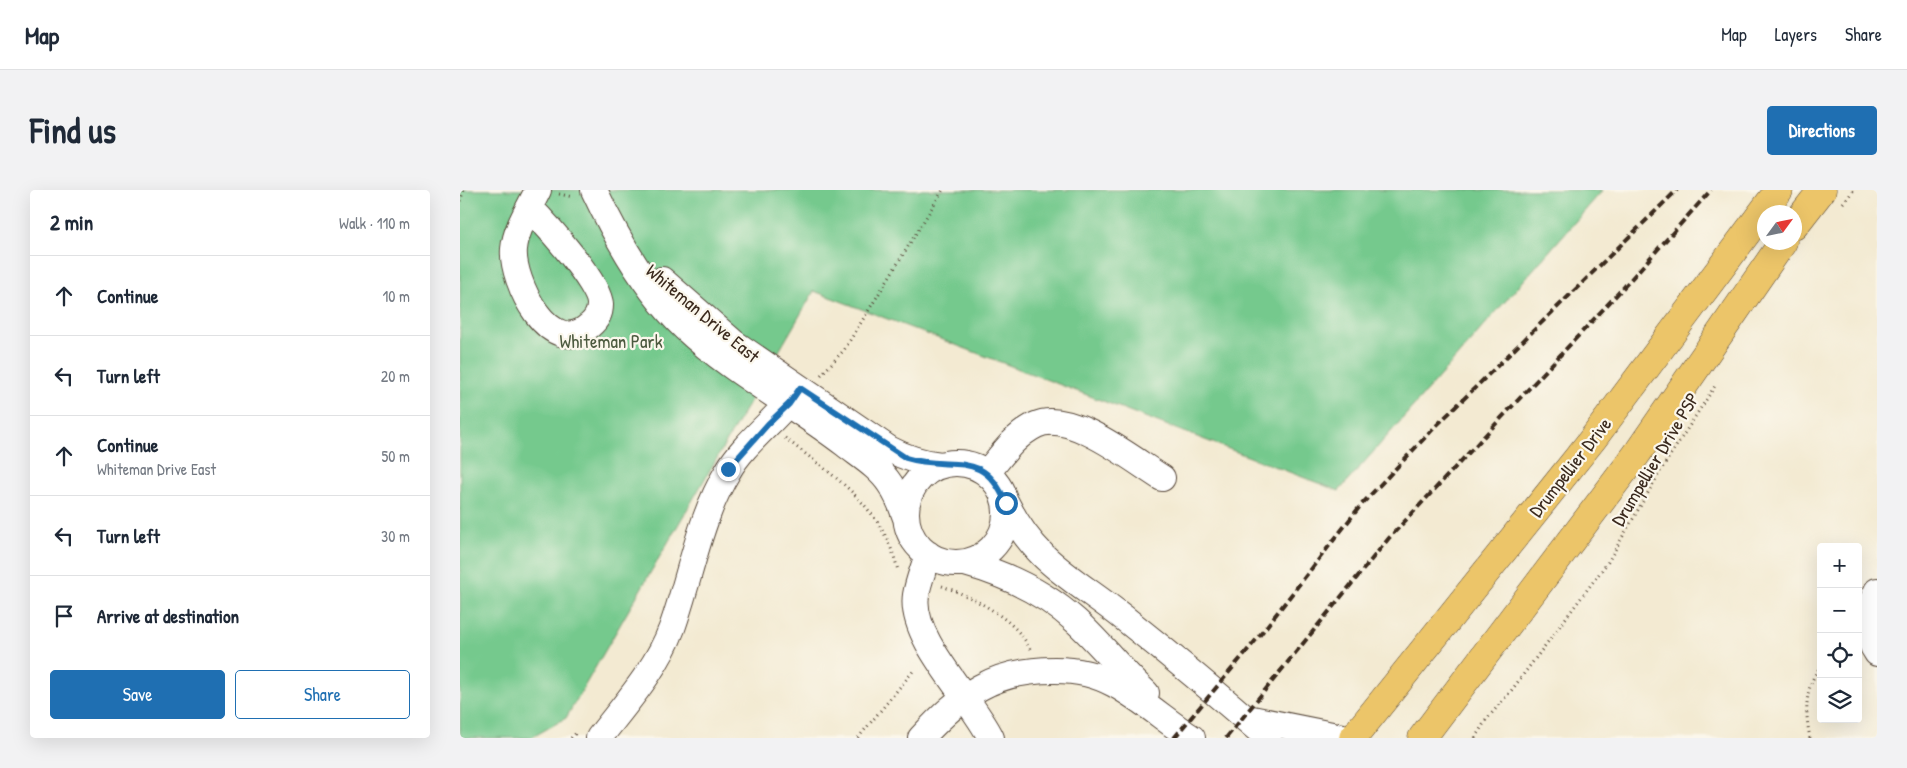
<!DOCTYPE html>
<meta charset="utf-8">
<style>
body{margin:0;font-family:"Patrick Hand",sans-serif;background:#f2f2f3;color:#1f2937}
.controls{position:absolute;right:15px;bottom:15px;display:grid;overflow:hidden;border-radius:5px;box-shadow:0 5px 20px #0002}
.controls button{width:45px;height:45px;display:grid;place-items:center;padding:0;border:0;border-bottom:1px solid #e0e1e3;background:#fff;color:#1f2937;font:25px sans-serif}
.compass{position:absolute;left:1297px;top:15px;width:45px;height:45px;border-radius:50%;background:#fff;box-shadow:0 5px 20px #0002;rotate:57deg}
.stop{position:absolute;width:15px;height:15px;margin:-11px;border:4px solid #1f6fb2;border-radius:50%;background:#fff}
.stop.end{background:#1f6fb2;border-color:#fff;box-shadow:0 1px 5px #0008}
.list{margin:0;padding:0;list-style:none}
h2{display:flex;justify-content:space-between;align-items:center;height:65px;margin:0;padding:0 20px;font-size:21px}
h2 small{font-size:16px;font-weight:400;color:#747a83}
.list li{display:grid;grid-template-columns:32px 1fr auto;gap:15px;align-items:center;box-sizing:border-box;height:80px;padding:0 20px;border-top:1px solid #e0e1e3}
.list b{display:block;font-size:19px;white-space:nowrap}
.list p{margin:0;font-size:16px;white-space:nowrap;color:#747a83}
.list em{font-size:16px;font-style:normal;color:#747a83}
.actions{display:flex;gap:10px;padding:15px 20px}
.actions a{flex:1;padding:11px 0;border:1px solid #1f6fb2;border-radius:5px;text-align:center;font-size:18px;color:#1f6fb2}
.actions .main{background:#1f6fb2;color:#fff}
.icon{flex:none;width:28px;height:28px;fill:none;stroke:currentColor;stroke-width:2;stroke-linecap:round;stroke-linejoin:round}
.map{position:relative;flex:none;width:1417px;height:548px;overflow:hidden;border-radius:5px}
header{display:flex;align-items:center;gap:30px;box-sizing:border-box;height:70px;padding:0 25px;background:#fff;border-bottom:1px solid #e0e1e3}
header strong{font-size:24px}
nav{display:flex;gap:28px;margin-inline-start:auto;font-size:18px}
.intro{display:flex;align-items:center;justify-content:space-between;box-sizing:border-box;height:120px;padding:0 30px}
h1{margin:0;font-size:35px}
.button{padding:12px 22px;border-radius:5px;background:#1f6fb2;color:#fff;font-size:18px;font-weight:700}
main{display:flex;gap:30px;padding:0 30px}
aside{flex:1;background:#fff;border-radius:5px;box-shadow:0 5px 20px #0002}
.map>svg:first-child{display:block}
.green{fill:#74c98d;stroke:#587a56}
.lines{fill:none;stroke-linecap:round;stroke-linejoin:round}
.minor-casing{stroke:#574739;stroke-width:28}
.major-casing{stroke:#574739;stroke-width:29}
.path{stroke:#574739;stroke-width:3;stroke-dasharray:1 4;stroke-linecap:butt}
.minor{stroke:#fff;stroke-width:26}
.major{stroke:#ecc569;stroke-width:28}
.rail{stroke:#3b2a1e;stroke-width:4;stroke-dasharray:8 4;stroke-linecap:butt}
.route{stroke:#1f6fb2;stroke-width:6}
.labels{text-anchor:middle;stroke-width:4.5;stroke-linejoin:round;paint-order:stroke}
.street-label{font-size:19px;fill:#3b2a1e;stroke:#fbf7ec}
.park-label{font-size:19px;fill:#4c5a3f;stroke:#fbf7ec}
</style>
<header>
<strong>Map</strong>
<nav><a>Map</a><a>Layers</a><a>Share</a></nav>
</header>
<div class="intro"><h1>Find us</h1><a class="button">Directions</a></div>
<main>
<aside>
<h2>2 min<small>Walk · 110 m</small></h2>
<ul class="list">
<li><svg class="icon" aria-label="ahead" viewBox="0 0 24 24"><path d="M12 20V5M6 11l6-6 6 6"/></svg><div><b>Continue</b></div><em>10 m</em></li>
<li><svg class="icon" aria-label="left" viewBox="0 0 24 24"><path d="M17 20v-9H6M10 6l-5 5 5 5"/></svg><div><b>Turn left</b></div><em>20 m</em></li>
<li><svg class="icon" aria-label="ahead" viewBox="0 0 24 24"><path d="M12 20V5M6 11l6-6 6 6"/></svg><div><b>Continue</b><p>Whiteman Drive East</p></div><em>50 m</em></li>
<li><svg class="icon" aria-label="left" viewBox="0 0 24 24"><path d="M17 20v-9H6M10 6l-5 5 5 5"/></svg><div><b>Turn left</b></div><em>30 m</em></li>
<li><svg class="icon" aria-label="arrive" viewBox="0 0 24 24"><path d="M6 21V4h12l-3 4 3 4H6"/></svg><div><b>Arrive at destination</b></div></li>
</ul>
<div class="actions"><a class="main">Save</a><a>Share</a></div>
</aside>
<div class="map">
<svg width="1417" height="548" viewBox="0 0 1417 548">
<rect width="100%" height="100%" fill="#fbf7ec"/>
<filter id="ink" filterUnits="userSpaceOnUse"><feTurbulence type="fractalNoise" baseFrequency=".02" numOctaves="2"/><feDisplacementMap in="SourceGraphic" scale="10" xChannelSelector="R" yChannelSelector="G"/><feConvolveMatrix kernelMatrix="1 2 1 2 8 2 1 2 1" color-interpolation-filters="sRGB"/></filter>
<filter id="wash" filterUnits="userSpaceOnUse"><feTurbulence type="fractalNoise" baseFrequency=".0096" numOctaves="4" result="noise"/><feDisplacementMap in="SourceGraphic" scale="20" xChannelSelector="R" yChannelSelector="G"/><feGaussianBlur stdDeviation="1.12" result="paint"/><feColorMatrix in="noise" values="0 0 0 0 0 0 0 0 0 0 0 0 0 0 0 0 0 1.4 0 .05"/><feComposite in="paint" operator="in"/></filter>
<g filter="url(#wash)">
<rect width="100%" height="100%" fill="#f3ead2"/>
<path class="green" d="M0 0H1143L879 301 354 101 106 528 71 548H0Z"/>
</g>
<g filter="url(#ink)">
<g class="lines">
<defs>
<path id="minor" d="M134 0C156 47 187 102 225 138 273 183 333 214 385 254 400 266 419 277 430 294 437 304 442 316 446 328
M70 18C86 34 141 95 140 115 140 124 136 130 130 135 91 172 51 91 54 59 56 38 69 19 78 0
M202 90 274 153 429 259C446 268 461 273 481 275
M446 323a50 50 0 1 1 100 0a50 50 0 1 1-100 0Z
M527 283C541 266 555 245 576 235 610 219 673 270 702 288
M546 313C576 374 614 388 664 428 713 467 761 507 808 548
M468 364C464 378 458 392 456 405 449 449 512 508 531 548
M505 373C545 384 585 403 616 431 641 454 661 480 686 503
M1417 401C1407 419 1404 445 1417 463
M787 528 887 548
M139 548C165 514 197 479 212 438 231 385 239 329 268 281 284 252 320 227 340 198
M461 548C502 504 532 480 595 480 614 480 636 484 654 494 682 509 706 531 732 548"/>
<path id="major" d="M1334 36 1362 0
M893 548 1132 250 1319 0
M962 548 1176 265 1323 52"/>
</defs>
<use href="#minor" class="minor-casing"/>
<use href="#major" class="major-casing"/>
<path class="path" d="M99 4 113 7
M0 11 4 0
M1383 13 1394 0
M361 185 384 160 483 0
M325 248C374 287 423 315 438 381
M482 396C513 407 555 428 570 459
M111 548 116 543
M398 548 454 480
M1015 548 1026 530 1051 501 1148 372 1204 275 1255 196
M1350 548C1345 523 1344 497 1361 476"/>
<use href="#minor" class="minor"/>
<use href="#major" class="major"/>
<path class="rail" d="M714 548 796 450 901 315 977 235 1217 0
M766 548 929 348 1163 98 1251 0"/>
</g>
</g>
<g class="lines" filter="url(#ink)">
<path class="route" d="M268 279 308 234 329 214 340 198 446 268C491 282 523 257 546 313"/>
</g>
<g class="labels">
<g class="street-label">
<text transform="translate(243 123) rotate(40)" y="7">Whiteman Drive East</text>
<text transform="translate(1195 269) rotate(-59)" y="7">Drumpellier Drive PSP</text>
<text transform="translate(1110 277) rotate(-52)" y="7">Drumpellier Drive</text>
</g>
<g class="park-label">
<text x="151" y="158">Whiteman Park</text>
</g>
</g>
</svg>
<div class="controls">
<button>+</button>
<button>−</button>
<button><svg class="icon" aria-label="locate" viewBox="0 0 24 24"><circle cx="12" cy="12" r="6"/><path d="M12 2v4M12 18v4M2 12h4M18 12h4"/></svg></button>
<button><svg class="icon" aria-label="layers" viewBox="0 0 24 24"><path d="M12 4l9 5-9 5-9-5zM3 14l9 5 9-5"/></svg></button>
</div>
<svg class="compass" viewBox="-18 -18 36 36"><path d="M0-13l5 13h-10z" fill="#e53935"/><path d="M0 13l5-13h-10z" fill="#747a83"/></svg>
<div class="stop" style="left:546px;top:313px"></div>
<div class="stop end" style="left:268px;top:279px"></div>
</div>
</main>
